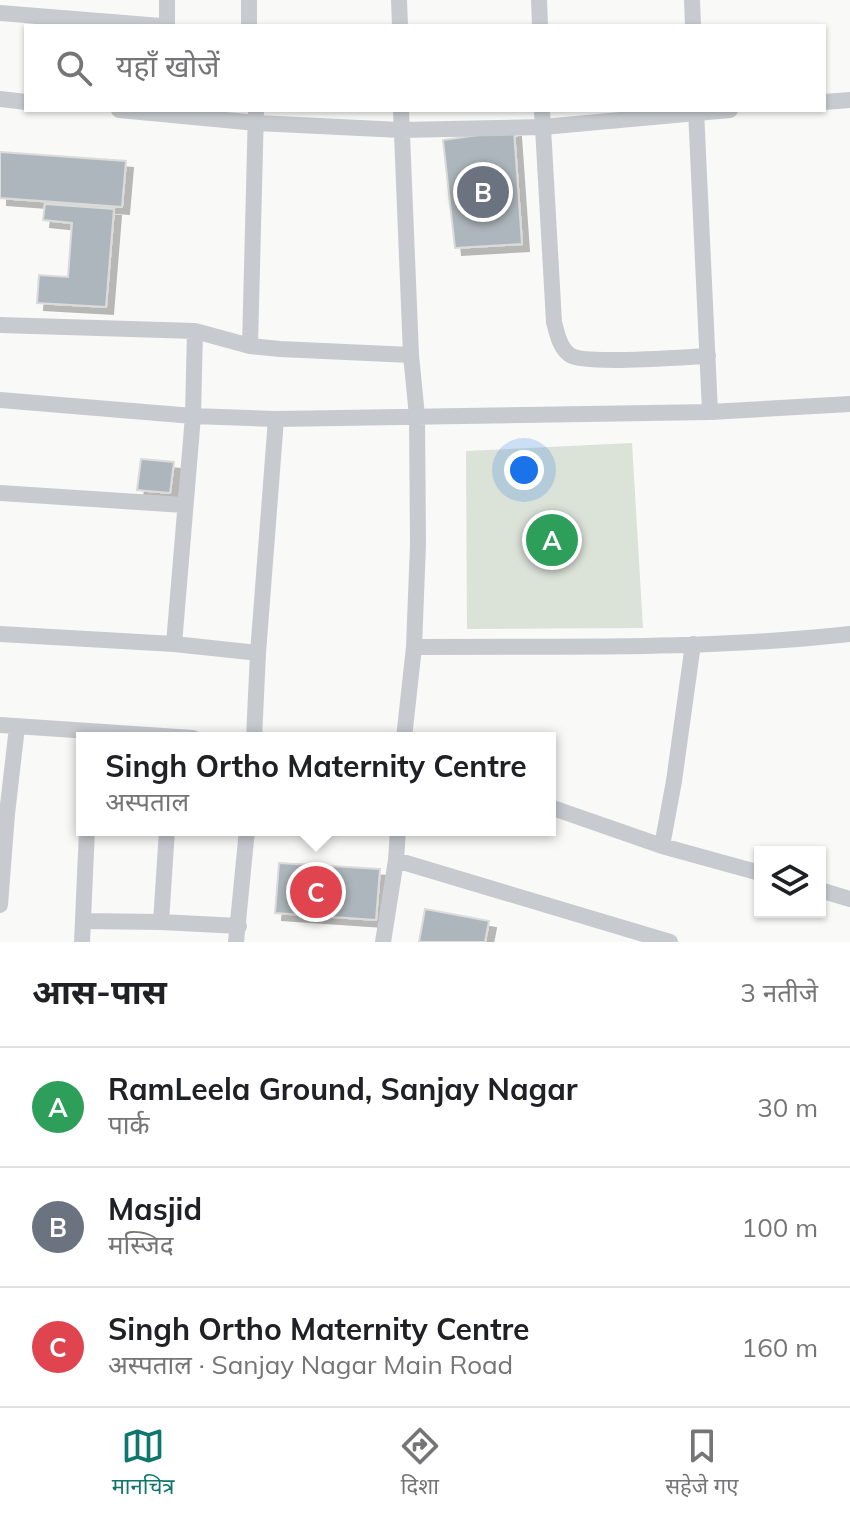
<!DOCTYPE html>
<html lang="hi">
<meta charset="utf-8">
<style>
body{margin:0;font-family:Mulish,"Noto Sans Devanagari",sans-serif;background:#f6f6f6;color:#202124}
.controls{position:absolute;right:24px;bottom:24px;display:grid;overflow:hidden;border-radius:0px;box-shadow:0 2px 6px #0004}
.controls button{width:72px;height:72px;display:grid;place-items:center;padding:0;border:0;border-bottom:2px solid #e0e0e0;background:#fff;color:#202124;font:40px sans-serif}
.you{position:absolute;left:524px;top:470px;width:28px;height:28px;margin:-20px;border:6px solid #fff;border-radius:50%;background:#1a73e8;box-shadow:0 0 0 12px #1a73e833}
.badge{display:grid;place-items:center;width:52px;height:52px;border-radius:50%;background:#0f766e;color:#fff;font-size:26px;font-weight:700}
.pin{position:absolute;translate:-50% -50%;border:4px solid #fff;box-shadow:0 2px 8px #0006}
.popup{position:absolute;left:76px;top:732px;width:480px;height:104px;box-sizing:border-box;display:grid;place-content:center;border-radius:0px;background:#fff;filter:drop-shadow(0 2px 6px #0005);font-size:26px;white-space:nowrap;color:#757577}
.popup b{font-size:30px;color:#202124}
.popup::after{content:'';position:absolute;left:50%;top:100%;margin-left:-16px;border:16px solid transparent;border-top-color:#fff}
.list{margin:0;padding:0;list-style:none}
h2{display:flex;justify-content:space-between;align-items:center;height:104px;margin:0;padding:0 32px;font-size:34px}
h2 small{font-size:26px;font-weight:400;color:#757577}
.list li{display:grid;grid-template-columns:52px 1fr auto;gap:24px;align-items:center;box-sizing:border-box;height:120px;padding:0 32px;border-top:2px solid #e0e0e0}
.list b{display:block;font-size:30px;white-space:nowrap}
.list p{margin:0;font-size:26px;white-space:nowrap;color:#757577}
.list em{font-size:26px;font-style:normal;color:#757577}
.icon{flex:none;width:44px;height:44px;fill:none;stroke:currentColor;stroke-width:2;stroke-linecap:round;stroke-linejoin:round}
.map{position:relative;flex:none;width:850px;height:942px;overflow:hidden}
.search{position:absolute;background:#fff;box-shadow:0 2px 6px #0004;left:24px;right:24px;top:24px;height:88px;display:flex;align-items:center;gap:20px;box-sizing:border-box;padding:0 28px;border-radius:0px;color:#757577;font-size:30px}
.sheet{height:464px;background:#fff}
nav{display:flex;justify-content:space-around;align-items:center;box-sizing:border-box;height:112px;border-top:2px solid #e0e0e0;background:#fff;font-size:22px;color:#757577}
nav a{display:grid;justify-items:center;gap:4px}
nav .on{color:#0f766e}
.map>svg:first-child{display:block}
.green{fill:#dbe2d8}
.building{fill:#adb6bc;stroke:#dbdbd9;stroke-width:2;filter:url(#shadow)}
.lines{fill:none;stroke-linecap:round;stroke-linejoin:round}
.minor{stroke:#c7cbcf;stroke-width:16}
</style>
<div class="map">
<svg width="850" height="942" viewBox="0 0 850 942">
<defs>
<filter id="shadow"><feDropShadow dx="7" dy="7" stdDeviation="0" flood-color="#0004"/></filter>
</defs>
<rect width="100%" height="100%" fill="#f9f9f7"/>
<path class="green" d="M632 443 643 628 467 629 466 451Z"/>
<path class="building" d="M514 130 522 244 455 248 443 140Z
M0 152 126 161 122 207 0 198Z
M45 204 114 209 106 307 37 303 39 275 68 277 72 223 43 220Z
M141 459 174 462 170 493 137 490Z
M279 863 380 869 376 920 275 913Z
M425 909 489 921 485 942H419Z"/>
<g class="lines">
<path class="minor" d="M167 0V26
M249 0V26
M399 0 400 26
M539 0 540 26
M692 0 693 26
M0 13 161 26
M0 99 26 102
M824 102 850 100
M119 110 257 123 401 130 543 127 730 110
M401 110 411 355 417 416 418 544 414 647 404 738
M542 110 554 322C557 334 560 348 570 355 584 365 685 357 708 356
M696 110 710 412
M0 325 195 331 250 346 280 349 411 355
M250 346 256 110
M0 400 193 416 276 419 710 412 850 404
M0 493 184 505
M0 634 174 644 258 653
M174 644 193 416 195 331
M414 647C559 646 706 650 850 634
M0 725 193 738
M254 738 258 653 276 419
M550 807 662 846 760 873
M662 846 674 781 693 644
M396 860 670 942
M820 890 850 899
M0 905 7 814 17 727
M84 921 161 922 239 926
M161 922 167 830
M82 942 87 830
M236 942 247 830
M383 942 396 860 398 830"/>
</g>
</svg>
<div class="controls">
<button><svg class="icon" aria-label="layers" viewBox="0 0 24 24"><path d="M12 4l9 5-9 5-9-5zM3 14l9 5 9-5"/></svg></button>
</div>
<div class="you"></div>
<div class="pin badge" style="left:552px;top:540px;background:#2e9e5b">A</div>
<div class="pin badge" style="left:483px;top:192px;background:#6b7280">B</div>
<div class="pin badge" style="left:316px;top:892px;background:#e0444e">C</div>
<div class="popup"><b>Singh Ortho Maternity Centre</b>अस्पताल</div>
<div class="search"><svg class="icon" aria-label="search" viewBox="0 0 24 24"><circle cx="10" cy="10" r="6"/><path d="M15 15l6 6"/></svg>यहाँ खोजें</div>
</div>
<section class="sheet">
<h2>आस-पास<small>3 नतीजे</small></h2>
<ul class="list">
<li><span class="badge" style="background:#2e9e5b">A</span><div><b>RamLeela Ground, Sanjay Nagar</b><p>पार्क</p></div><em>30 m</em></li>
<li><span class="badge" style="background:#6b7280">B</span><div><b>Masjid</b><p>मस्जिद</p></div><em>100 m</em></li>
<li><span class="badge" style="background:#e0444e">C</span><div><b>Singh Ortho Maternity Centre</b><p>अस्पताल · Sanjay Nagar Main Road</p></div><em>160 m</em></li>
</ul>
</section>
<nav>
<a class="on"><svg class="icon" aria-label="map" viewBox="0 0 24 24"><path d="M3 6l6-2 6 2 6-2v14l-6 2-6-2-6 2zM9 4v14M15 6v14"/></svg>मानचित्र</a>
<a><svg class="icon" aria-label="directions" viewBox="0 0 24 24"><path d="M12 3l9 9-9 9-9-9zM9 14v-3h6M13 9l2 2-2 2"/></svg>दिशा</a>
<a><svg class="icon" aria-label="saved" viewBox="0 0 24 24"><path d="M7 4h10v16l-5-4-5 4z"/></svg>सहेजे गए</a>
</nav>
